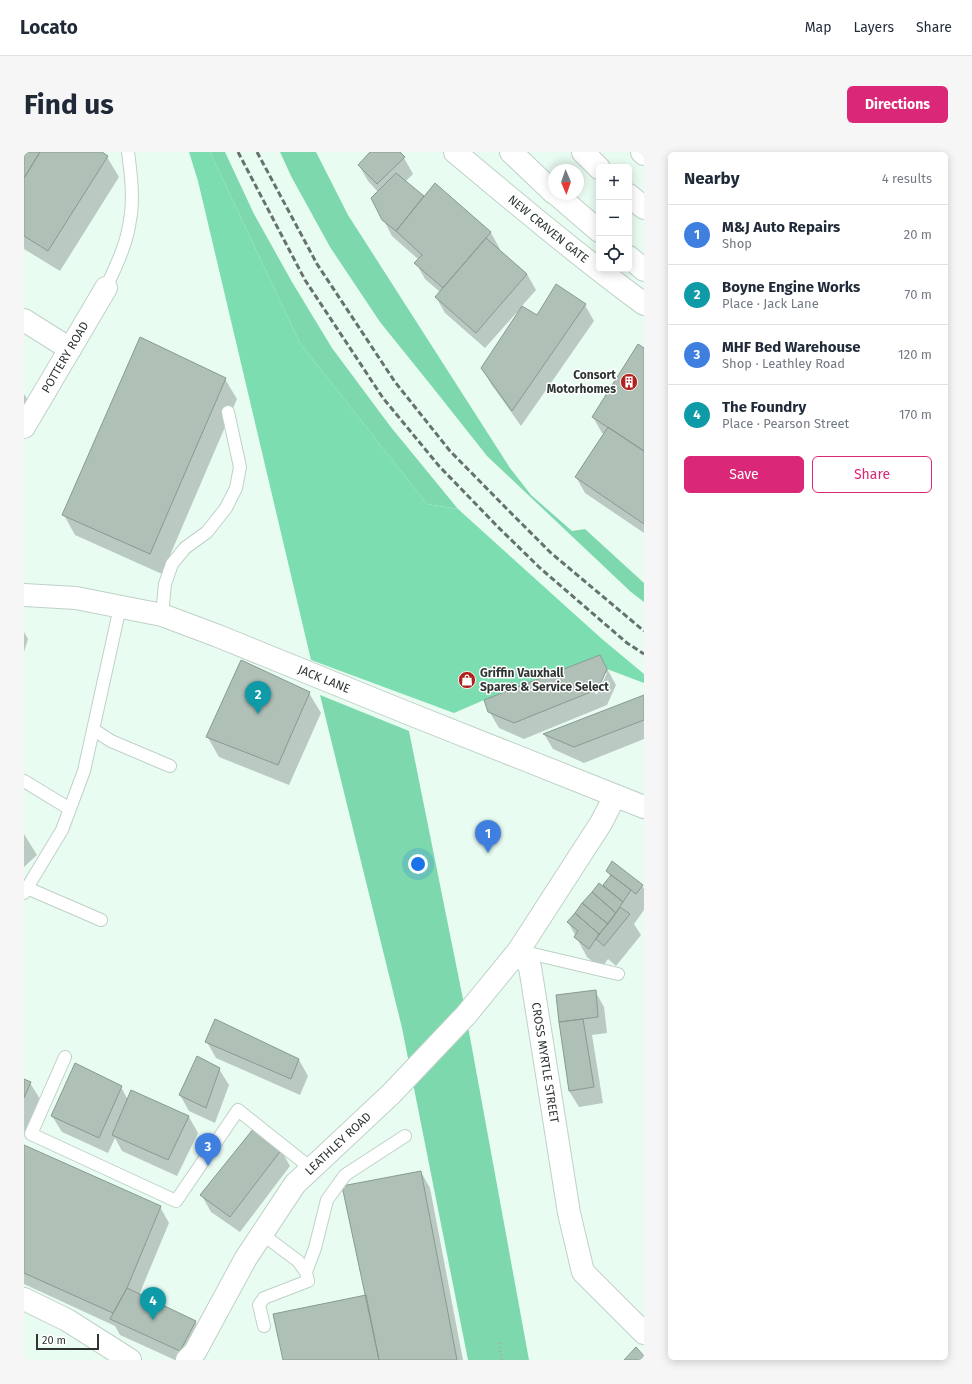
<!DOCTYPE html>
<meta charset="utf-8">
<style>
body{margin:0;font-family:"Fira Sans",sans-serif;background:#f6f6f7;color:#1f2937}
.controls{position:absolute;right:12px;top:12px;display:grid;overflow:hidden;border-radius:6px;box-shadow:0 2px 10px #0003}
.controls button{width:36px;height:36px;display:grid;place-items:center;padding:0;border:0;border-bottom:1px solid #e0e1e3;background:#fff;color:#1f2937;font:20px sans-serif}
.compass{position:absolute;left:524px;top:12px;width:36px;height:36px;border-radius:50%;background:#fff;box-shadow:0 2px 10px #0003;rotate:178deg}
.scale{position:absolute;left:12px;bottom:10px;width:63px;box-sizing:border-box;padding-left:4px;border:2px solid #2e3532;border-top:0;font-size:11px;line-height:14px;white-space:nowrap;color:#2e3532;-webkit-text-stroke:3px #fff;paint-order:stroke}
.you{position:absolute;left:394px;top:712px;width:14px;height:14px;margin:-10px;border:3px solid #fff;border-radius:50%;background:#1a73e8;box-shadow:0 0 0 6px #1a73e833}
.badge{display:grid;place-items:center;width:26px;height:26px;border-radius:50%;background:#db2777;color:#fff;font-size:13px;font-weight:700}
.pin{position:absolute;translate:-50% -33px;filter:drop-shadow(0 1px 2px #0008)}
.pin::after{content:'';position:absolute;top:21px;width:14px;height:12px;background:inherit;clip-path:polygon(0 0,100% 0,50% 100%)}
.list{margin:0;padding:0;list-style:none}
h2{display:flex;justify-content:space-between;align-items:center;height:52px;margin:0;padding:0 16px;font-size:17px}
h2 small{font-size:13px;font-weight:400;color:#747a83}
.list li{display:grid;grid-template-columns:26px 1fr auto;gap:12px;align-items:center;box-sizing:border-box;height:60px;padding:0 16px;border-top:1px solid #e0e1e3}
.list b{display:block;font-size:15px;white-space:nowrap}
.list p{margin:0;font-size:13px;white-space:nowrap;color:#747a83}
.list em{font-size:13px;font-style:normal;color:#747a83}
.actions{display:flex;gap:8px;padding:12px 16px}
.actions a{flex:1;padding:9px 0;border:1px solid #db2777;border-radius:6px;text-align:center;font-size:14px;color:#db2777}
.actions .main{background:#db2777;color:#fff}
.icon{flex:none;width:22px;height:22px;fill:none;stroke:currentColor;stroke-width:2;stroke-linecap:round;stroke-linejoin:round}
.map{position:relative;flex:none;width:620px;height:1208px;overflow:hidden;border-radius:6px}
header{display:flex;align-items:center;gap:24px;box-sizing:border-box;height:56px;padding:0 20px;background:#fff;border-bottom:1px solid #e0e1e3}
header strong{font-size:19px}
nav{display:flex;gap:22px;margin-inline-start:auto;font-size:14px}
.intro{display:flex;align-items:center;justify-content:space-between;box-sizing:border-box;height:96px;padding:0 24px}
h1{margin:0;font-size:28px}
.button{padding:10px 18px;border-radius:6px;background:#db2777;color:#fff;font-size:14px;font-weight:700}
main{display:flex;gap:24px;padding:0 24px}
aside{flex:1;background:#fff;border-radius:6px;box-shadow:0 2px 10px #0003}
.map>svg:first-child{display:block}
.green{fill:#7ed8ae}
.forest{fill:#7bddb0}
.shadow{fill:#0003;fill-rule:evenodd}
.building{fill:#afc0b7;stroke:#899a91}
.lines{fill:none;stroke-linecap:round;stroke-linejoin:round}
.lane-casing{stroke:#bfd1c8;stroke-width:14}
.street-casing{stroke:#bfd1c8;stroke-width:24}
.secondary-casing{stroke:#bfd1c8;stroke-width:24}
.highway-casing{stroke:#bfd1c8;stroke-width:24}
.path{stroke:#a2b0a9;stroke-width:2.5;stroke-dasharray:1 3;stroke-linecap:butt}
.lane{stroke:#fff;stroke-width:12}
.street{stroke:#fff;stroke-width:22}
.secondary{stroke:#fff;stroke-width:22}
.highway{stroke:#fff;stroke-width:22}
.rail{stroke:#68726d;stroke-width:3;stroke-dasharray:6 3;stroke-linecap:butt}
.labels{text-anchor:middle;stroke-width:3;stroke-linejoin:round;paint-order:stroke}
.street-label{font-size:12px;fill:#2e3532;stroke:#fff}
.poi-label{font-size:12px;font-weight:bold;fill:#2e3532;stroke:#fff;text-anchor:end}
</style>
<header>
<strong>Locato</strong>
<nav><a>Map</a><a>Layers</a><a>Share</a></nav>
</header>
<div class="intro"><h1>Find us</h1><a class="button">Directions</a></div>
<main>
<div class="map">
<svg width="620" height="1208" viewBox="0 0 620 1208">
<rect width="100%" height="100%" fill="#e9fcf2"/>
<path class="green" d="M186 0H201L230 62 268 130 308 196 366 274 434 357 403 352 276 191Z
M256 0H292L324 63 486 316 507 343 548 379 561 377 620 431V450L607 440 463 304 410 237 356 170 306 95 267 24Z
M296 543 385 579 439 847 505 1208H444L378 876Z"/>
<path class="forest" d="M165 0H186L276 191 403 352 434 357 578 487 620 522V531L583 517 576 503 460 548 430 561 287 508 174 29Z"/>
<path class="shadow" d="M0 0H76L83 5 95 25 36 119 0 97Z
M347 0H374L380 6 389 22 381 30 400 46 411 33 467 81 476 97 475 98 503 122 512 138 497 155 514 164 561 153 570 169 497 274 467 232 458 216 496 159 495 158 461 196 421 161 412 145 416 140 401 127 392 111 395 108 368 84 359 67 354 40 344 29 335 13Z
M620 197V381L561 341 552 325 581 282 578 281 569 265Z
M201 227 213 247 138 422 51 383 40 363Z
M0 242 5 250 0 257Z
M0 480 4 487 0 500Z
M576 504 592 533 583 553 500 587 475 576 465 559ZM581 521H583L573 542H571Z
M285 541 297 561 265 633 195 605 183 584Z
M620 544V587L560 611 529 597 520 582Z
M0 682 13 703 0 715Z
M583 719 618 733 620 737V758L610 772 617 783 592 814 584 807 577 817 563 805 544 770 580 735 587 725Z
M571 839 580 855 583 881 568 883 579 951 555 955 545 939 533 844Z
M183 890 275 908 284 924 276 943 192 906Z
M195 917 205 933 191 971 165 959 156 943Z
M0 928 6 931 16 947 0 981Z
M97 935 104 948 165 965 174 981 153 1024 98 999 91 986 84 1001 38 980 28 964Z
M0 994 136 1055 145 1071 115 1143 171 1169 180 1185 169 1208H151L96 1183 91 1174 0 1132Z
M257 998 266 1014 216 1080 187 1060 178 1044Z
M397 1020 406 1036 439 1208H260L343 1144Z"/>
<path class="building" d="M0 0H16L0 26Z
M16 0H78L84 4 24 99 0 84V26Z
M346 0H376L381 5 353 32 334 13Z
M372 21 400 44 372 79 358 68 347 46Z
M411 31 467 80 419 136 390 111 398 103 372 79Z
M462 86 503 122 452 181 411 145Z
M532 132 562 152 488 259 457 216 498 154 513 163Z
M116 185 202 226 126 402 38 363Z
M614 192 620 196V299L568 265Z
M584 275 620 299V372L551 325Z
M576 503 583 517 574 537 490 571 464 560 460 548Z
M217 508 286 540 254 613 182 585Z
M620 543V568L550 595 519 582Z
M588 709 619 733 612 742 582 719Z
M587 723 607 738 599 750 579 733Z
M575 731 599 750 592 761 568 740Z
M568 740 592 761 584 772 558 751Z
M558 751 584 772 575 782 551 761Z
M596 755 606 762 580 794 572 787Z
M551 761 575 782 565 797 550 785 554 779 543 770Z
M572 838 574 865 535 870 532 843Z
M191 867 275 907 267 927 181 890Z
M559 867 570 935 545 939 535 870Z
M173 904 196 916 182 956 155 943Z
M51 911 98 934 75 986 27 964Z
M0 927 7 930 0 946Z
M107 938 165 964 144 1008 88 983Z
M230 976 258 997 206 1065 176 1043Z
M0 993 137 1054 103 1136 89 1161 0 1121Z
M397 1019 433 1208H355L318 1034Z
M103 1136 172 1169 156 1199 86 1167Z
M342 1143 355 1208H259L249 1162Z
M612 1195 620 1204V1208H600Z"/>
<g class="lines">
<defs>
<path id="lane" d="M82 136C92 114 103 92 106 68 110 47 107 22 104 0
M138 463 141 432 148 412 161 396 183 380 202 356 212 336 216 315 204 260
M70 578 87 589 146 614
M0 629 46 657
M3 736 77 768
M0 741 38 678 60 619 96 455
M496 799 594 822
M41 905 7 982 152 1049 214 958 288 1017
M238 1082 274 1109 282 1120 284 1129 240 1146 235 1153 240 1174
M282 1120 291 1096 303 1048 321 1023 381 984"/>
<g id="street">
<path id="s1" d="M431 0C493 52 555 104 620 152"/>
<path d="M0 168 46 197"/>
<path id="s2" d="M0 275 82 136"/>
<path id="s3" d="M495 798 506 815 545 1061 559 1120 620 1181"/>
<path d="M0 1147 43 1168 106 1208"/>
</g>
<g id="secondary">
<path id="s4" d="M0 443 52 446 138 463 194 484 381 560 620 655"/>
<path id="s5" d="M163 1208 171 1200 222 1106 271 1032 367 942 442 863 495 798 577 671 591 644"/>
</g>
<path id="highway" d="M487 0 530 41
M559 0 575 16
M618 0 620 2
M532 42 575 79
M605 43 620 56
M605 105 620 118"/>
</defs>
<use href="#lane" class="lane-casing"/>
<use href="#street" class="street-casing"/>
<use href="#secondary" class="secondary-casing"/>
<use href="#highway" class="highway-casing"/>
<path class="path" d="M475 1191 478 1208"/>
<use href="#lane" class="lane"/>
<use href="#street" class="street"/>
<use href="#secondary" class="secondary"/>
<use href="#highway" class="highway"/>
<path class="rail" d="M214 0 281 128 359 246 415 314 474 375 516 416 603 491 620 502
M233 0 293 112 371 230 426 299 486 360 527 401 620 479"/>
</g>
<defs>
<symbol id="building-disc" viewBox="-11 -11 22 22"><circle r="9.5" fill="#b0201d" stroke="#fff"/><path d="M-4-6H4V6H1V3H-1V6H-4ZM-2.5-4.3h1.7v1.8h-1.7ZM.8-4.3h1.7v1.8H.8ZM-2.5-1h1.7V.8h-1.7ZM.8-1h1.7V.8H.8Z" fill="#fff"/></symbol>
<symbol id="shop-disc" viewBox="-11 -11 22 22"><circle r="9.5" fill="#b0201d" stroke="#fff"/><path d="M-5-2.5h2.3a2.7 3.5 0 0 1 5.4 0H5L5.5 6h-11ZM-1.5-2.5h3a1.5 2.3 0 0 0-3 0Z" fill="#fff"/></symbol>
</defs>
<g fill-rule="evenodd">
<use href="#building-disc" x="595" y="220" width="20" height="20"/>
<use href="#shop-disc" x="433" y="518" width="20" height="20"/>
</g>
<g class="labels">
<g class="street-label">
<text dy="4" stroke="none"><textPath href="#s1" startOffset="121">NEW CRAVEN GATE</textPath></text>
<text dy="4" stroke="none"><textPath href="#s2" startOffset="81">POTTERY ROAD</textPath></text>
<text dy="4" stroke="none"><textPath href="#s4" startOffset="314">JACK LANE</textPath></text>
<text dy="4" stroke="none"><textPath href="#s3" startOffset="117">CROSS MYRTLE STREET</textPath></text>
<text dy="4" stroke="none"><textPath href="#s5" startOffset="266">LEATHLEY ROAD</textPath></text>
</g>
<g class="poi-label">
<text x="592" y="227">Consort<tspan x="592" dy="14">Motorhomes</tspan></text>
<text x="456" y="525" text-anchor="start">Griffin Vauxhall<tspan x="456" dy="14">Spares &amp; Service Select</tspan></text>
</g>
</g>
</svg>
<div class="controls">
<button>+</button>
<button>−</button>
<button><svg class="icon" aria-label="locate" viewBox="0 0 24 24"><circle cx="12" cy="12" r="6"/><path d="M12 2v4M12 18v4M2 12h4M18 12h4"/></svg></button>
</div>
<svg class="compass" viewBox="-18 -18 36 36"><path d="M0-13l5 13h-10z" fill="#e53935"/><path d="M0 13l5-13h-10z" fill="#747a83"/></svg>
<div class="scale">20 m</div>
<div class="you"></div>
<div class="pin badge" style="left:464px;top:701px;background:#3f7fe0">1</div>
<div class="pin badge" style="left:234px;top:562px;background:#0f9aa8">2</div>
<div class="pin badge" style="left:184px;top:1014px;background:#3f7fe0">3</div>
<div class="pin badge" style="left:129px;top:1168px;background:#0f9aa8">4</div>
</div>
<aside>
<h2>Nearby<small>4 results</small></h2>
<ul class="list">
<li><span class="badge" style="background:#3f7fe0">1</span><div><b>M&amp;J Auto Repairs</b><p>Shop</p></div><em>20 m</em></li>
<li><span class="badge" style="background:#0f9aa8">2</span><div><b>Boyne Engine Works</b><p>Place · Jack Lane</p></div><em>70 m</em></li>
<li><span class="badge" style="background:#3f7fe0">3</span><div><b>MHF Bed Warehouse</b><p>Shop · Leathley Road</p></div><em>120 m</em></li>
<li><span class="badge" style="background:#0f9aa8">4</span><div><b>The Foundry</b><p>Place · Pearson Street</p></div><em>170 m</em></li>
</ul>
<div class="actions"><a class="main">Save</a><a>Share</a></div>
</aside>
</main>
